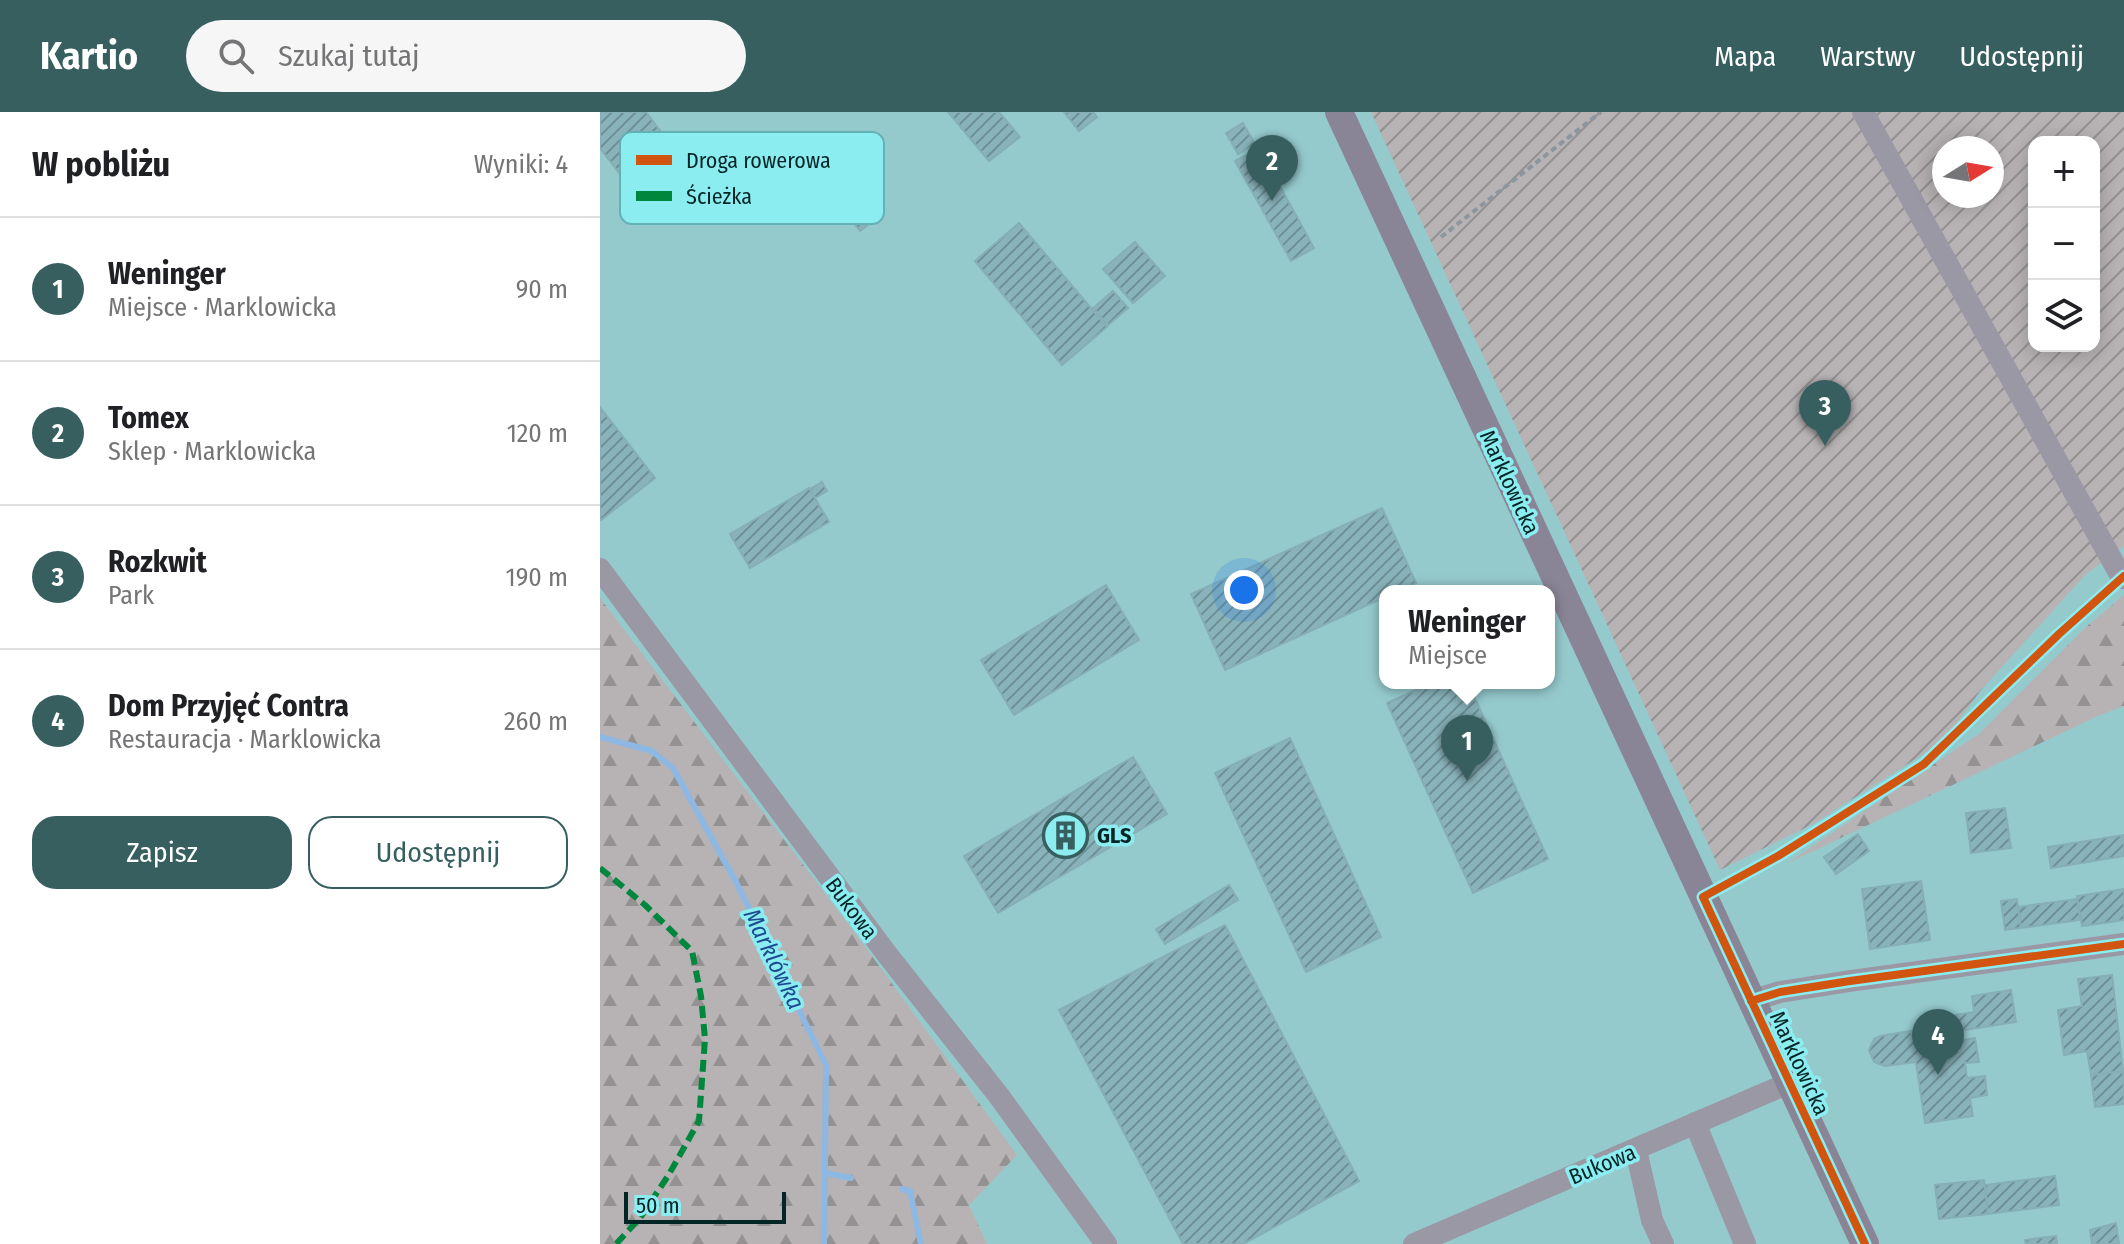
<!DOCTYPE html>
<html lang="pl">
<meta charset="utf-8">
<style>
body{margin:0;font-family:"Fira Sans Condensed",sans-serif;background:#f6f6f6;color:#202124}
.controls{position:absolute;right:24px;top:24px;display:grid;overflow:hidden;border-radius:16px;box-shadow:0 4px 20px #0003}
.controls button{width:72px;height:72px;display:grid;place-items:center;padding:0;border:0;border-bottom:2px solid #e0e0e0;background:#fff;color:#202124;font:40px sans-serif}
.compass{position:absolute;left:1332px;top:24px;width:72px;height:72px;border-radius:50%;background:#fff;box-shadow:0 4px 20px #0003;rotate:79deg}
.scale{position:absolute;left:24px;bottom:20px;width:162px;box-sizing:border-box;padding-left:8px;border:4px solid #042526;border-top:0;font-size:22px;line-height:28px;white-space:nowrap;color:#042526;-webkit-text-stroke:6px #8cedf1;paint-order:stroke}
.you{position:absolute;left:644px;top:478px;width:28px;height:28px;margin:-20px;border:6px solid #fff;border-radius:50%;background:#1a73e8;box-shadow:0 0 0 12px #1a73e833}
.badge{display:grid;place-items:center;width:52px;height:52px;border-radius:50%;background:#375f60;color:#fff;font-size:26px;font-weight:700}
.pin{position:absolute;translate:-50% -66px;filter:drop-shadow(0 2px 4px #0008)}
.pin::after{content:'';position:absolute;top:42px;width:28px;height:24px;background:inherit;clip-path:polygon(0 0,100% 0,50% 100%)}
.popup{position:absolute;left:779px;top:473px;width:176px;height:104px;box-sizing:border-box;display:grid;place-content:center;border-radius:16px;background:#fff;filter:drop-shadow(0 2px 6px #0005);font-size:26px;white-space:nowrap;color:#757577}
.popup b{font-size:30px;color:#202124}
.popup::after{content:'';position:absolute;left:50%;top:100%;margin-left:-16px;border:16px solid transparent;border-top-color:#fff}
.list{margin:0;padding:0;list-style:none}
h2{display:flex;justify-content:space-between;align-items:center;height:104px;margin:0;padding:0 32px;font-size:34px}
h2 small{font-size:26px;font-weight:400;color:#757577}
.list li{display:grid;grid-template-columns:52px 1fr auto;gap:24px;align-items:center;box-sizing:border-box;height:144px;padding:0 32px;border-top:2px solid #e0e0e0}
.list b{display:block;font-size:30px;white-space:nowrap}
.list p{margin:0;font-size:26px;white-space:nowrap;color:#757577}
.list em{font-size:26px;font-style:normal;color:#757577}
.actions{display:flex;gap:16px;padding:24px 32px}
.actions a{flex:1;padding:18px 0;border:2px solid #375f60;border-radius:24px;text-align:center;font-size:28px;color:#375f60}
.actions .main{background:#375f60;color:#fff}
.icon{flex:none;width:44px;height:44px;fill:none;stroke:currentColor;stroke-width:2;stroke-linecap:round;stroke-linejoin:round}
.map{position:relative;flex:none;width:1524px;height:1132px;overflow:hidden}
header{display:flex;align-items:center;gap:48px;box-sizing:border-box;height:112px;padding:0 40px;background:#375f60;color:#fff}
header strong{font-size:38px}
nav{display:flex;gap:44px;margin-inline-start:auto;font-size:28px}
.search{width:560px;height:72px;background:#f6f6f6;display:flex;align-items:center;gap:20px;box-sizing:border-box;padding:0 28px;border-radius:44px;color:#757577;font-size:30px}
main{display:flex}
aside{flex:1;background:#fff}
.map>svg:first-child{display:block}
.forest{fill:url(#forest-firs)}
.garden{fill:url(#garden-furrows);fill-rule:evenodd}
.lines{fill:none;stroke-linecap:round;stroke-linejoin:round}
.stream{stroke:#8db8e3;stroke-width:6}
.building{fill:url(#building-hatch);stroke:#85aeb5;stroke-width:2}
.path{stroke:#8c969e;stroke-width:4;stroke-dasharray:6 4;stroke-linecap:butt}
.minor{stroke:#9a98a5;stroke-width:22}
.major{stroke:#8a8596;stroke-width:28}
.quiet{stroke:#00873e;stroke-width:6;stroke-dasharray:12 6;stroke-linecap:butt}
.cycleway-casing{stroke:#8cedf1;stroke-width:13}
.cycleway{stroke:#d1540f;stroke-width:8}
.labels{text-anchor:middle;stroke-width:7;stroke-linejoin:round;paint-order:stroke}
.street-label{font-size:22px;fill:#042526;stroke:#8cedf1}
.poi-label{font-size:22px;font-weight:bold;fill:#042526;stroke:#8cedf1;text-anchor:start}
.water-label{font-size:24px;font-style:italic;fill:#1d4b91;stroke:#8cedf1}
.key{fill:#8cedf1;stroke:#63b1b4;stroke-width:2}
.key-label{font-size:22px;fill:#042526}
</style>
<header>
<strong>Kartio</strong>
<div class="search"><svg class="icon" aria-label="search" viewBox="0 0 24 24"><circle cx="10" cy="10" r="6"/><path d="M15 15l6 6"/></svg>Szukaj tutaj</div>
<nav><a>Mapa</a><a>Warstwy</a><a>Udostępnij</a></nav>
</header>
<main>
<aside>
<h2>W pobliżu<small>Wyniki: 4</small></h2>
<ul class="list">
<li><span class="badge">1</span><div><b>Weninger</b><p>Miejsce · Marklowicka</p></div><em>90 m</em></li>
<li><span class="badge">2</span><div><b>Tomex</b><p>Sklep · Marklowicka</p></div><em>120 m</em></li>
<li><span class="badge">3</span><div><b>Rozkwit</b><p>Park</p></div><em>190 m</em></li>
<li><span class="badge">4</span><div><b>Dom Przyjęć Contra</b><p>Restauracja · Marklowicka</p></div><em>260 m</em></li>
</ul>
<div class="actions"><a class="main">Zapisz</a><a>Udostępnij</a></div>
</aside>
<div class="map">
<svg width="1524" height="1132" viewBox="0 0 1524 1132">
<defs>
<pattern id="forest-firs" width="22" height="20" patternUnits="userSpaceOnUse" patternTransform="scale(2)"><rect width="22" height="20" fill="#b7b2b3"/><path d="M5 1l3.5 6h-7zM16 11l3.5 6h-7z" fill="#939191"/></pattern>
<pattern id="garden-furrows" width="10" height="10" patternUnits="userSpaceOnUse" patternTransform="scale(2)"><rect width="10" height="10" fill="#b7b2b3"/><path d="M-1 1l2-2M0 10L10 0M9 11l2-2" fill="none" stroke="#939191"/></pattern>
<pattern id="building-hatch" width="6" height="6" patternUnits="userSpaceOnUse" patternTransform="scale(2)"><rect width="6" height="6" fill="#89b3ba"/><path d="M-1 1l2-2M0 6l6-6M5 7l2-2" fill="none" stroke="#6e9197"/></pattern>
</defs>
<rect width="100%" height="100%" fill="#95cacd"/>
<path class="forest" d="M1524 483V594L1498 604 1186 752 1380 621 1487 514Z
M0 486 258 825 417 1043 369 1093 387 1132H0Z"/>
<path class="garden" d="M771 0H1524V434L1486 462 1381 578 1344 629 1213 712 1120 758ZM1434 30H1494V234H1434ZM1344 36H1392V84H1344Z"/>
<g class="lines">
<path class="stream" d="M0 625 52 639 73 656 136 770 226 953 224 1132
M226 1061 251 1066
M302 1077 310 1079 321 1132"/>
</g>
<path class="building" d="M0 0H46L83 49 37 84 0 36Z
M348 0H399L420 25 389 49Z
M464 0H493L497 5 479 19Z
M643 11 655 32 638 42 626 21Z
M226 26 283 101 260 119 203 44Z
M659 36 714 136 691 149 635 49Z
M419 111 507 215 462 253 375 149Z
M535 130 565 164 533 191 503 157Z
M513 179 528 196 508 213 493 196Z
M0 295 55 366 1 408 0 407Z
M222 370 227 379 215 386 210 377Z
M209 376 229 410 150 456 130 422Z
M782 396 816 471 799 479H785V485L625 558 591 482Z
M506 473 539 528 414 603 381 548Z
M831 571H868L948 747 873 781 787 591Z
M690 626 781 825 706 860 615 661Z
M533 645 567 702 398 801 364 744Z
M1405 696 1411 736 1371 741 1366 701Z
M1258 722 1269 739 1236 762 1224 745Z
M1524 723V744L1451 756 1448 735Z
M1321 769 1330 828 1270 837 1262 777Z
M629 773 638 788 565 832 556 817Z
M1524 777V808L1482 814 1477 784Z
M1417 787 1421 816 1405 818 1401 789Z
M1477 787 1480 808 1421 816 1418 795Z
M625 813 759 1069 643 1132H583L459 898Z
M1512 863 1523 959 1491 963 1487 939 1464 943 1458 898 1482 894 1478 867Z
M1411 878 1416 910 1358 919 1355 903 1374 900 1372 884Z
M1311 919 1312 924 1348 919 1351 941 1361 940 1359 929 1375 926 1379 950 1365 951 1367 966 1385 964 1387 983 1370 986 1373 1004 1325 1011 1316 950 1285 954 1274 950 1269 938 1274 927 1280 924Z
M1523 959 1524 992 1495 995 1491 963Z
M1455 1064 1459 1093 1388 1102 1385 1073Z
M1384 1068 1388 1102 1339 1107 1335 1073Z
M1516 1111 1519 1132H1492L1490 1118Z
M1456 1124 1457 1132H1426L1425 1128Z"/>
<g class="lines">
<path class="path" d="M841 125 1001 0"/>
<path class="minor" d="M1263 0 1522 466
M0 457 286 841 399 984 506 1132
M1151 889 1180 880 1250 869 1524 832
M1095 1011 1145 1132
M1036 1038 1052 1108 1063 1132
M814 1132 1189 971"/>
<path class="major" d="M739 0 1265 1132"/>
<path class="quiet" d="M0 756 45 793 92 839 101 884 105 927 99 1009 68 1064 40 1106 16 1132"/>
<defs>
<path id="cycleway" d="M1151 889 1180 880 1250 869 1524 832
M1265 1132 1103 785 1178 744 1324 652 1459 522 1524 464"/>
</defs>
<use href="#cycleway" class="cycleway-casing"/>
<use href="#cycleway" class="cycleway"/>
</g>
<defs>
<symbol id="building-ring" viewBox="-11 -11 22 22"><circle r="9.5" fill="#8cedf1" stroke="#375f60" stroke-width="1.5"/><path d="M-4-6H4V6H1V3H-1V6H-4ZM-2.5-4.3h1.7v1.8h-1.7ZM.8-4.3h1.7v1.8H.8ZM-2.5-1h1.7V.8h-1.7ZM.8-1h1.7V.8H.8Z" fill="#375f60"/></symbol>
</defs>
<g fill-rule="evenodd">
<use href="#building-ring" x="440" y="698" width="51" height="51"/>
</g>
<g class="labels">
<g class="street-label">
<text transform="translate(910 370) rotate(65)" y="8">Marklowicka</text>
<text transform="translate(252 796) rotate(53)" y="8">Bukowa</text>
<text transform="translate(1200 951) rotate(65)" y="8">Marklowicka</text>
<text transform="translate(1002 1052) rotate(-23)" y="8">Bukowa</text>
</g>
<g class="poi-label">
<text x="497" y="731">GLS</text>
</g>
<g class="water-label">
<text transform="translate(174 847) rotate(64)" y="8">Marklówka</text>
</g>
</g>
<rect x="20" y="20" width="264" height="92" rx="12" class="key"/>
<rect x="36" y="43" width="36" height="10" fill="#d1540f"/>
<rect x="36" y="79" width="36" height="10" fill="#00873e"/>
<g class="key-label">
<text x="86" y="56">Droga rowerowa</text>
<text x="86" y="92">Ścieżka</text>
</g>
</svg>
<div class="controls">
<button>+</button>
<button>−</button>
<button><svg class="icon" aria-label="layers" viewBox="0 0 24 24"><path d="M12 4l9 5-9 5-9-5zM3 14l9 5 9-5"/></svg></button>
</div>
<svg class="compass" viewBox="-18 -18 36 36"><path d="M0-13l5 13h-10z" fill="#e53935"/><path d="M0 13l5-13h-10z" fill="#757577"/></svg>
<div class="scale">50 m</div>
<div class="you"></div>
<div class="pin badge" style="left:867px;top:669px">1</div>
<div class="popup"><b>Weninger</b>Miejsce</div>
<div class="pin badge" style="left:672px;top:89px">2</div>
<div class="pin badge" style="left:1225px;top:334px">3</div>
<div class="pin badge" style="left:1338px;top:963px">4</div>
</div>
</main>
